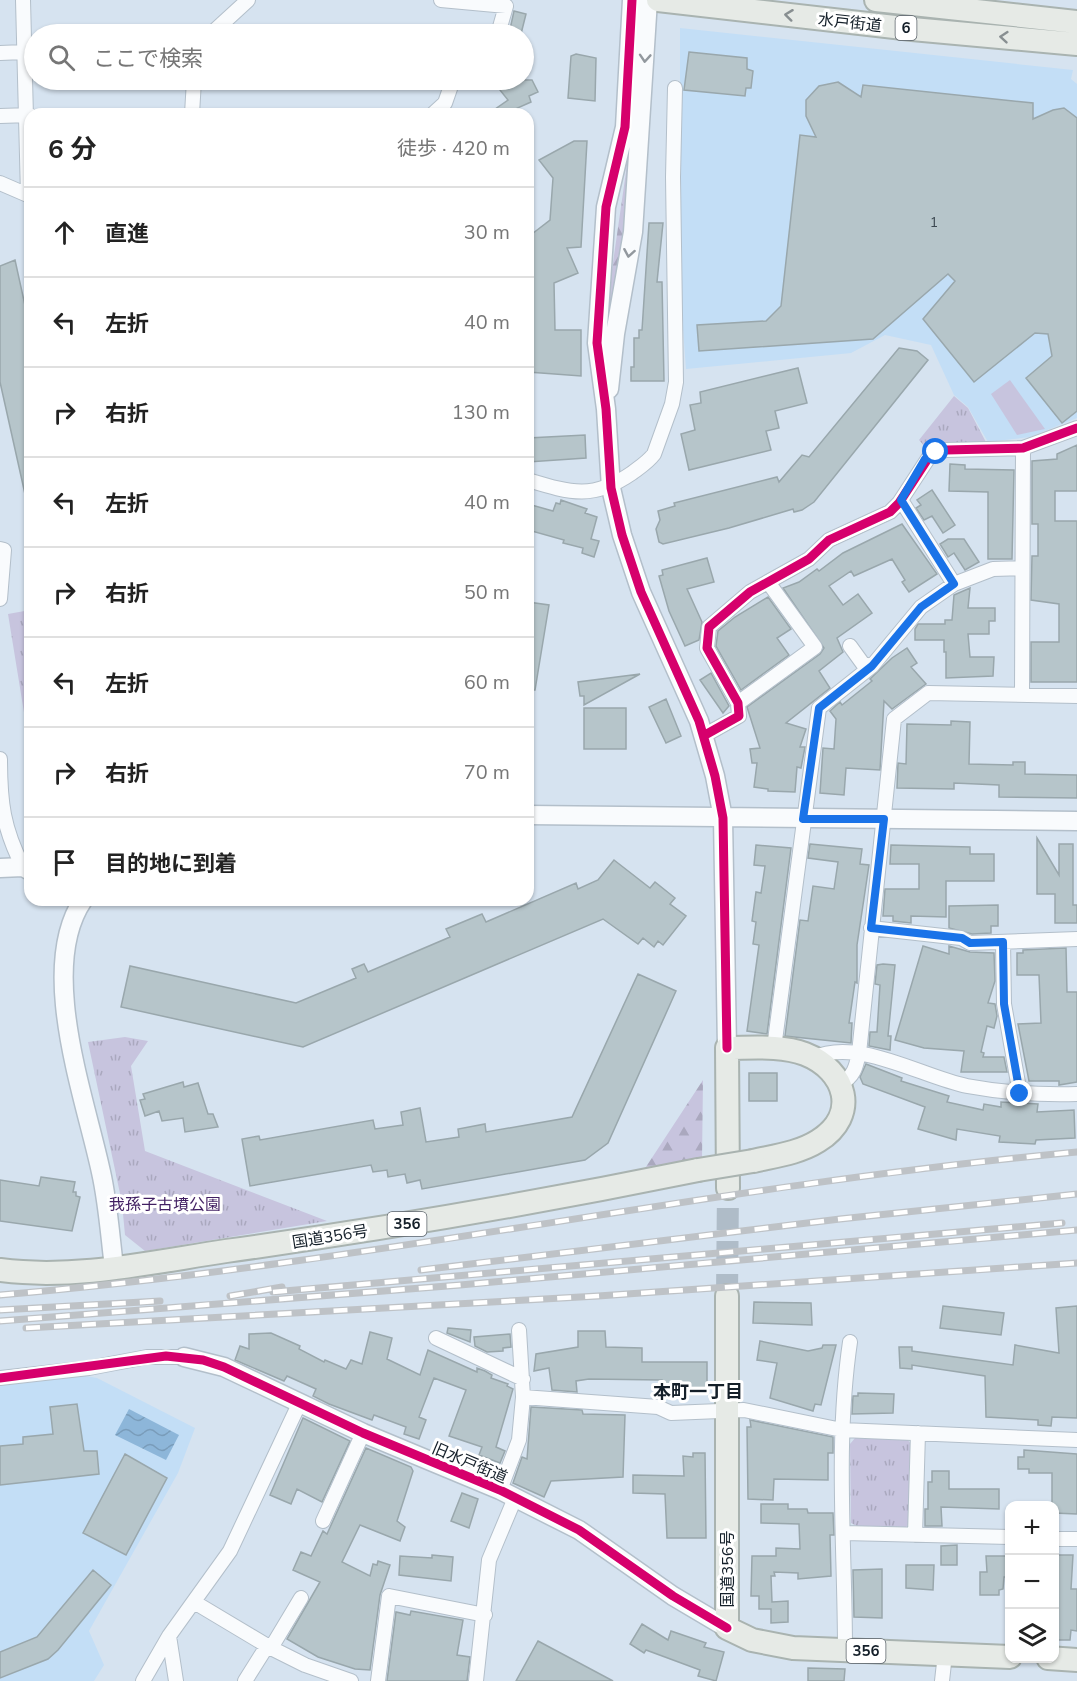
<!DOCTYPE html>
<html lang="ja">
<meta charset="utf-8">
<style>
body{margin:0;font-family:"Nunito Sans","Noto Sans JP",sans-serif;background:#f6f6f6;color:#222}
.controls{position:absolute;right:18px;bottom:18px;display:grid;overflow:hidden;border-radius:12px;box-shadow:0 2px 4px #0004}
.controls button{width:54px;height:54px;display:grid;place-items:center;padding:0;border:0;border-bottom:2px solid #e0e0e0;background:#fff;color:#222;font:30px sans-serif}
.stop{position:absolute;width:18px;height:18px;margin:-14px;border:4px solid #1a73e8;border-radius:50%;background:#fff}
.stop.end{background:#1a73e8;border-color:#fff;box-shadow:0 2px 6px #0008}
.list{margin:0;padding:0;list-style:none}
h2{display:flex;justify-content:space-between;align-items:center;height:78px;margin:0;padding:0 24px;font-size:26px}
h2 small{font-size:20px;font-weight:400;color:#767676}
.list li{display:grid;grid-template-columns:39px 1fr auto;gap:18px;align-items:center;box-sizing:border-box;height:90px;padding:0 24px;border-top:2px solid #e0e0e0}
.list b{display:block;font-size:22px;white-space:nowrap}
.list em{font-size:20px;font-style:normal;color:#767676}
.icon{flex:none;width:33px;height:33px;fill:none;stroke:currentColor;stroke-width:2;stroke-linecap:round;stroke-linejoin:round}
.map{position:relative;flex:none;width:1077px;height:1681px;overflow:hidden}
.search{position:absolute;background:#fff;box-shadow:0 2px 4px #0004;left:24px;top:24px;width:510px;height:66px;display:flex;align-items:center;gap:15px;box-sizing:border-box;padding:0 21px;border-radius:33px;color:#767676;font-size:22px}
.panel{position:absolute;background:#fff;box-shadow:0 2px 4px #0004;left:24px;top:108px;width:510px;height:798px;border-radius:18px}
.map>svg:first-child{display:block}
.built{fill:#c3def6}
.forest{fill:url(#forest-firs)}
.park{fill:url(#park-tufts)}
.garden{fill:#c7c4de}
.water{fill:url(#water-waves)}
.building{fill:#b6c5ca;stroke:#99a7ac;stroke-width:1.5}
.lines{fill:none;stroke-linecap:round;stroke-linejoin:round}
.trunk-tunnel{stroke:#afbcc8;stroke-width:22;stroke-dasharray:22 11;stroke-linecap:butt}
.minor-casing{stroke:#b3bfca;stroke-width:16}
.tertiary-casing{stroke:#b3bfca;stroke-width:21}
.trunk-casing{stroke:#a9b3b0;stroke-width:26}
.minor{stroke:#f9fbfd;stroke-width:14}
.tertiary{stroke:#f9fbfd;stroke-width:18}
.trunk{stroke:#e6eae6;stroke-width:22}
.rail-casing{stroke:#bec2c6;stroke-width:7}
.rail{stroke:#fff;stroke-width:4.5;stroke-dasharray:14;stroke-linecap:butt}
.trunk-bridge-casing{stroke:#a9b3b0;stroke-width:26;stroke-linecap:butt}
.trunk-bridge{stroke:#e6eae6;stroke-width:22}
.cycleway-casing{stroke:#fff;stroke-width:13}
.cycleway{stroke:#d6006c;stroke-width:9}
.oneway{stroke:#888f91}
.oneway2{stroke:#92989e}
.route{stroke:#1a73e8;stroke-width:8}
.labels{text-anchor:middle;stroke-width:6;stroke-linejoin:round;paint-order:stroke}
.number-label{font-size:14px;fill:#3c4851}
.shield{fill:#fff;stroke:#5a6269;stroke-width:1.5}
.shield-label{font-size:15px;font-weight:bold;fill:#141f29}
.street-label{font-size:16px;fill:#141f29;stroke:#fff}
.park-label{font-size:16px;fill:#411f62;stroke:#fff}
.neighbourhood-label{font-size:18px;font-weight:bold;fill:#141f29;stroke:#fff}
</style>
<div class="map">
<svg width="1077" height="1681" viewBox="0 0 1077 1681">
<defs>
<pattern id="forest-firs" width="22" height="20" patternUnits="userSpaceOnUse" patternTransform="scale(1.5)"><rect width="22" height="20" fill="#c7c4de"/><path d="M5 1l3.5 6h-7zM16 11l3.5 6h-7z" fill="#aaa8be"/></pattern>
<pattern id="park-tufts" width="24" height="20" patternUnits="userSpaceOnUse" patternTransform="scale(1.5)"><rect width="24" height="20" fill="#c7c4de"/><path d="M3 7l-1-3M5 7V3M7 7l1-3M15 17l-1-3M17 17v-4M19 17l1-3" fill="none" stroke="#aaa8be"/></pattern>
<pattern id="water-waves" width="16" height="10" patternUnits="userSpaceOnUse" patternTransform="scale(1.5)"><rect width="16" height="10" fill="#8db6d9"/><path d="M0 5q4-4 8 0t8 0" fill="none" stroke="#799cba"/></pattern>
</defs>
<rect width="100%" height="100%" fill="#d6e3f0"/>
<path class="built" d="M680 28 1073 70 1071 79 1077 84V418L1030 437 988 442 968 407 954 395 931 345 885 335 851 353 686 369 680 288Z
M86 1376 97 1378 195 1428 178 1473 89 1631 104 1665 94 1681H0V1386Z"/>
<path class="forest" d="M631 137V179L610 336 603 332Z
M703 1080 702 1160 642 1173Z"/>
<path class="park" d="M954 396 968 408 988 446 927 449 919 440Z
M30 610V731H27L8 614Z
M125 1037 148 1041 131 1066 145 1151 327 1221 145 1251 125 1235 122 1203 88 1042Z
M855 1438 908 1440 913 1447 911 1523 906 1527 857 1526 851 1523 850 1444Z"/>
<path class="garden" d="M1010 380 1045 429 1017 435 991 394Z"/>
<path class="water" d="M129 1409 179 1435 166 1460 115 1435Z"/>
<path class="building" d="M514 11 526 14 521 34H509Z
M689 52 747 58V69L753 71 751 88H746L745 96 684 90Z
M576 54 596 58 595 101 568 98 571 56Z
M492 80H532L538 92 529 96 531 102 504 114H488L508 100Z
M838 82 861 97 863 85 1033 103V119L1053 110 1064 108 1077 118V411L1062 423 1026 378 1052 356 1048 334 1035 333 974 382 923 319 955 281 948 274 873 339 699 351 697 325 766 321 781 306 800 135 816 137 806 116V100L819 86Z
M574 141H587L581 247 567 248 578 273 554 283 555 330H581V376L528 372V237L550 220 553 178 539 160Z
M649 223H663L657 282H662L664 381H631V367H634V338H639V330H642Z
M15 260 30 328V493L25 494 0 382V266Z
M899 348 917 351 928 360 814 502 802 510 794 512 793 509 729 528 663 544 659 542 656 529 660 520 658 511 675 506 674 503 777 477 779 482 802 455 809 457Z
M798 368 807 403 775 411 779 428 766 431 771 450 689 470 681 434 695 430 690 405 701 403 700 392Z
M585 435 586 458 528 462V438Z
M1077 445V491H1055V521H1077V682H1031V642H1059V604L1031 600 1032 556H1038V524H1032V461L1057 459V454Z
M950 464 965 465V469L1014 470 1012 559H988V492L949 491Z
M932 490 955 525 943 533 932 516 924 520 916 508 921 505 917 500Z
M561 500 587 509 585 513 597 517 591 539 599 541 594 557 582 553 583 548 563 543 564 540 528 530V504L553 511 556 503 560 504Z
M902 524 937 574 909 592 902 582 905 580 892 559 854 576 851 571 829 586 843 605 858 594 872 613 837 638 843 652 819 671 830 688 786 723 806 729 800 747H805L801 768 797 767 795 792 768 791V789L754 787 757 763H752L750 749 760 748 747 707 820 654 824 648 783 588 799 582 817 569 819 571 843 553Z
M948 539H964L979 562 965 570 954 553 948 557 940 544Z
M707 558 714 582 687 589 702 622 699 640 685 646 669 611 659 576 663 575 662 570Z
M970 588 968 608H995V621H989V634H968L970 657H994L993 676 946 678V652H944V640H915V629L918 624H945V620H952L954 595Z
M768 597 791 629 777 638 789 655 741 690 716 646 718 631 735 617Z
M528 602 549 605 535 690H528Z
M907 648 917 663 911 667 926 684 892 709 884 701 880 770 846 768 844 795 820 793 823 748 834 749 836 719 830 711 840 702 842 705 872 681 870 679 892 658Z
M711 673 729 706 723 713 700 680Z
M640 674 584 705V696H580L578 682Z
M666 699 681 736 666 743 649 707Z
M584 708H626V749H584Z
M951 721 970 722 969 764 1013 765V762H1025V774L1077 775V798L999 797V785L954 783V789L897 788 898 763 906 764 907 724 951 725Z
M1037 838 1059 875V844H1073V905H1077V923H1055V894H1037Z
M810 844 862 849 860 864 869 865 857 945V983L855 982 849 1023H852L851 1043 785 1036 800 920 808 921 813 886 834 889 838 862 808 858Z
M756 845 791 848 767 1034 747 1031 759 945 753 944 756 922 752 921 756 892 761 893 765 866 754 865Z
M891 845 970 847V854H994V881H946V917L911 916V923L893 921V916H883L885 889H919V864H890Z
M614 860 650 888 655 882 675 898 670 904 686 916 663 945 658 941 654 947 643 938 638 944 603 919 303 1047 121 1007 130 966 296 1003 356 978 352 969 364 964 368 972 450 937 446 929 482 914 486 922 576 883 578 889 598 880Z
M998 905V926H991V933L972 934 949 928V906Z
M923 946 949 954V946L970 952 994 953 995 981 988 1003 995 1004 997 1016 994 1028 987 1026 981 1052 984 1053 983 1057H1004L1007 1072H961L964 1051 924 1048 895 1040Z
M1066 948 1067 992H1077V1082L1059 1085V1081H1029L1018 1024 1041 1023 1039 975H1017V953H1023V950Z
M883 964 895 965 888 1036H891L890 1050 869 1046 870 1032H877L880 985 875 984 877 965Z
M638 974 676 991 608 1143 585 1160 422 1189 420 1180 407 1183 405 1174 388 1177 387 1170 373 1172 371 1165 250 1186 242 1139 259 1136 260 1140 373 1120 375 1129 403 1125 401 1112 420 1108 426 1142 459 1137 458 1129 485 1124 486 1132 572 1117Z
M866 1064 902 1078 901 1081 949 1096 947 1102 983 1110 984 1104 1001 1107V1102L1038 1104 1037 1112 1074 1110 1075 1138 1036 1140 1035 1144 999 1142 1000 1136 957 1129 956 1140 918 1129 925 1107 863 1084 860 1077Z
M749 1073H777V1101H749Z
M183 1082 184 1087 198 1083 208 1114H213L218 1127 185 1132 183 1118 162 1121 159 1111 145 1116 140 1100 145 1099 143 1094Z
M41 1177 75 1182 73 1192H76V1196L80 1197 72 1231 0 1221V1180L39 1186Z
M754 1302 811 1303 812 1325 753 1323Z
M943 1306 1004 1313 1001 1335 940 1328Z
M1077 1306V1418L1052 1417 1051 1426 1038 1425V1420L986 1417 985 1376 912 1365V1369L900 1368 899 1347H912V1351L1013 1365 1015 1345 1059 1353 1056 1308Z
M448 1328 471 1330 470 1342 447 1333Z
M578 1331H605L606 1347 642 1348V1362H707V1394H662V1380L589 1379 576 1381 577 1392 552 1390 549 1368 534 1371 536 1354 578 1347Z
M370 1332 392 1338 387 1359 420 1375 428 1350 477 1372V1368L485 1371 492 1375 491 1378 508 1384 507 1386 513 1389 496 1447 505 1451 500 1463 479 1455 482 1447 449 1436 466 1390 434 1378 419 1417 426 1420 419 1439 404 1434 406 1427 374 1415 372 1420 329 1404 313 1396 316 1389 287 1376 284 1381 235 1360 240 1346 249 1349V1334L271 1333 300 1346 299 1349 324 1362 325 1360 346 1369 351 1360 362 1364Z
M510 1334 511 1347 503 1348V1351L487 1352 475 1346 474 1337Z
M760 1341 808 1351 822 1348 823 1345H836L821 1405 815 1404 813 1411 770 1398 777 1363 757 1360Z
M858 1393 894 1394 893 1413 852 1414 853 1396H858Z
M77 1404 84 1451H97L99 1474 0 1485V1446L23 1444V1437L53 1434 50 1407Z
M531 1407 582 1410 583 1414 625 1415 623 1477 551 1481 544 1497 513 1483 522 1457 527 1459Z
M303 1418 350 1441 322 1502 297 1489 291 1504 270 1495Z
M750 1420 833 1437V1453H828V1480L774 1479 773 1500 748 1499 747 1427H751Z
M366 1448 411 1467 413 1471 397 1521 405 1527 400 1541 360 1525 342 1562 370 1576 373 1564 377 1565 378 1561 390 1565 380 1595 370 1670 355 1669 318 1657 287 1639 320 1582 293 1570 301 1552 311 1556 323 1531 327 1534Z
M1024 1450 1077 1454V1514L1054 1513V1506H1052V1473H1029V1469H1018V1457H1024Z
M693 1453H705L706 1538H667L665 1494 633 1493V1475L684 1476 683 1456 693 1457Z
M125 1454 167 1478 126 1555 83 1533Z
M932 1471H949V1489H999V1509L941 1507 942 1526H925V1509H928V1482H932Z
M462 1493 478 1499 469 1528 451 1521Z
M761 1504H788V1509H807L808 1513H833L834 1535H830L831 1576 798 1579V1573L774 1572 775 1576H771L772 1602 788 1601V1622L771 1623V1609H759V1596H751L752 1556H776V1548L800 1549 799 1524 761 1523Z
M957 1545V1565H941V1546Z
M432 1555 453 1557 451 1581 399 1575 400 1556 432 1558Z
M1054 1555H1073L1071 1589H1077V1631L1071 1630 1070 1640H1054Z
M986 1556H1008V1577H1004L1003 1589 999 1590V1595H980V1572H987Z
M906 1565H934L933 1590 906 1588Z
M882 1569V1618L854 1617 853 1570Z
M93 1570 111 1585 58 1650 48 1659 0 1678V1652L37 1637Z
M411 1611 463 1620 457 1655 470 1657 467 1681H387L396 1612 410 1615Z
M642 1624 668 1640 671 1631 706 1643 704 1647 724 1652 716 1681 698 1676 700 1670 646 1650 644 1653 630 1644Z
M538 1641 613 1681H516Z
M808 1668 845 1669 844 1681H808Z"/>
<g class="lines">
<path class="trunk-tunnel" d="M727 1296 728 1188"/>
<defs>
<path id="minor" d="M23 0 28 195
M441 0 506 6 498 34
M211 34 248 0
M0 53 24 52
M192 114 194 80
M433 114 445 103 453 80
M0 116 30 115
M0 183 30 196
M528 480C571 493 593 500 632 473 640 467 648 462 654 454L672 404 676 382 673 177 675 88
M901 500 954 584 993 569 1022 568
M0 549 4 550 0 599
M850 646 863 664 872 666
M1022 694 1023 448
M738 703 815 647 768 582
M705 735 739 716 738 703 707 648 709 627 750 592 809 559 829 540 890 512 899 503 931 454 946 450 1023 448 1077 428
M0 759C0 802 3 828 23 867
M871 928 961 938 970 943 1077 939
M1003 942 1004 1004 1020 1094
M774 1048 819 708 872 666 921 607 954 584
M813 1058C858 1037 922 1077 967 1086 1004 1093 1040 1095 1077 1094
M840 1084C854 1077 856 1067 859 1053L894 719 928 693 1077 696
M436 1338 523 1379
M0 1378 89 1368 147 1357H184
M523 1397 658 1407 671 1413 744 1410 842 1430 1077 1440
M500 1490 519 1440 523 1397 519 1330
M323 1521 363 1433
M844 1533 1010 1537
M915 1535 918 1433
M1054 1539H1077
M194 1602 271 1648 305 1665 351 1681
M169 1636 176 1681
M271 1648 301 1598
M845 1650C845 1548 835 1444 850 1342
M143 1681 169 1636 230 1551 300 1402
M245 1681 267 1646
M378 1681 389 1596 485 1615
M476 1681 489 1560 515 1498
M942 1681 945 1654"/>
<path id="tertiary" d="M632 0 625 127 606 207 597 343 606 409 611 488 622 535 641 592 699 721 715 776 723 818 727 1048
M609 389 615 334 633 232 648 0
M528 815 1077 821
M0 868 23 867 30 871
M83 900C37 968 85 1097 101 1172 108 1203 110 1235 114 1267
M184 1357 224 1367 363 1433 500 1490 579 1530 673 1596 727 1628"/>
<path id="trunk" d="M658 0 912 29 1077 44
M876 0 1077 22
M728 1188 727 1048C752 1048 781 1045 805 1054 846 1070 860 1115 818 1141 799 1153 775 1156 753 1161
M0 1270C75 1280 152 1262 226 1251 384 1229 541 1202 698 1170
M727 1296V1628L752 1640 793 1648 1010 1657
M1048 1658 1077 1660"/>
</defs>
<use href="#minor" class="minor-casing"/>
<use href="#tertiary" class="tertiary-casing"/>
<use href="#trunk" class="trunk-casing"/>
<use href="#minor" class="minor"/>
<use href="#tertiary" class="tertiary"/>
<use href="#trunk" class="trunk"/>
<defs>
<path id="rail" d="M421 1270 840 1219 1077 1194
M273 1292 1062 1223
M0 1295C361 1265 716 1185 1077 1152
M230 1296 282 1287
M0 1310 160 1301
M0 1321 460 1285 1077 1230
M26 1328 598 1296 1077 1263"/>
</defs>
<use href="#rail" class="rail-casing"/>
<use href="#rail" class="rail"/>
<defs>
<path id="trunk-bridge" d="M698 1170 753 1161"/>
</defs>
<use href="#trunk-bridge" class="trunk-bridge-casing"/>
<use href="#trunk-bridge" class="trunk-bridge"/>
<defs>
<path id="cycleway" d="M632 0 625 127 606 207 597 343 606 409 611 488 622 535 641 592 699 721 715 776 723 818 727 1048
M705 735 739 716 738 703 707 648 709 627 750 592 809 559 829 540 890 512 899 503 931 454 946 450 1023 448 1077 428
M0 1378 166 1356 203 1360 224 1367 363 1433 500 1490 579 1530 673 1596 727 1628"/>
</defs>
<use href="#cycleway" class="cycleway-casing"/>
<use href="#cycleway" class="cycleway"/>
</g>
<defs><path id="oneway-chevron" d="M-2-3.5L2.5 0L-2 3.5" fill="none" stroke-width="1.6" stroke-linecap="round" stroke-linejoin="round" transform="scale(1.5)"/></defs>
<g class="oneway">
<use href="#oneway-chevron" transform="translate(789 15) rotate(-173)"/>
<use href="#oneway-chevron" transform="translate(1004 37) rotate(-175)"/>
</g>
<g class="oneway2">
<use href="#oneway-chevron" transform="translate(645 58) rotate(94)"/>
<use href="#oneway-chevron" transform="translate(629 253) rotate(100)"/>
</g>
<g class="lines">
<path class="route" d="M936 452 925 459 901 500 954 584 921 607 872 666 819 708 803 819H884L871 928 962 938 970 943 1003 942 1004 1004 1020 1094"/>
</g>
<g class="labels">
<g class="number-label">
<text x="934" y="227">1</text>
</g>
<g class="shield">
<rect x="895.5" y="16" width="21" height="24" rx="4.5"/>
<rect x="387.5" y="1212" width="39" height="24" rx="4.5"/>
<rect x="846.5" y="1639" width="39" height="24" rx="4.5"/>
</g>
<g class="shield-label">
<text x="906" y="33">6</text>
<text x="407" y="1229">356</text>
<text x="866" y="1656">356</text>
</g>
<g class="street-label">
<text transform="translate(850 22) rotate(6)" y="6">水戸街道</text>
<text transform="translate(330 1236) rotate(-9)" y="6">国道356号</text>
<text transform="translate(470 1462) rotate(23)" y="6">旧水戸街道</text>
<text transform="translate(727 1569) rotate(-90)" y="6">国道356号</text>
</g>
<g class="park-label">
<text x="165" y="1210">我孫子古墳公園</text>
</g>
<g class="neighbourhood-label">
<text x="698" y="1398">本町一丁目</text>
</g>
</g>
</svg>
<div class="controls">
<button>+</button>
<button>−</button>
<button><svg class="icon" aria-label="layers" viewBox="0 0 24 24"><path d="M12 4l9 5-9 5-9-5zM3 14l9 5 9-5"/></svg></button>
</div>
<div class="stop" style="left:936px;top:452px"></div>
<div class="stop end" style="left:1020px;top:1094px"></div>
<div class="search"><svg class="icon" aria-label="search" viewBox="0 0 24 24"><circle cx="10" cy="10" r="6"/><path d="M15 15l6 6"/></svg>ここで検索</div>
<section class="panel">
<h2>6 分<small>徒歩 · 420 m</small></h2>
<ul class="list">
<li><svg class="icon" aria-label="ahead" viewBox="0 0 24 24"><path d="M12 20V5M6 11l6-6 6 6"/></svg><div><b>直進</b></div><em>30 m</em></li>
<li><svg class="icon" aria-label="left" viewBox="0 0 24 24"><path d="M17 20v-9H6M10 6l-5 5 5 5"/></svg><div><b>左折</b></div><em>40 m</em></li>
<li><svg class="icon" aria-label="right" viewBox="0 0 24 24"><path d="M7 20v-9h11M14 6l5 5-5 5"/></svg><div><b>右折</b></div><em>130 m</em></li>
<li><svg class="icon" aria-label="left" viewBox="0 0 24 24"><path d="M17 20v-9H6M10 6l-5 5 5 5"/></svg><div><b>左折</b></div><em>40 m</em></li>
<li><svg class="icon" aria-label="right" viewBox="0 0 24 24"><path d="M7 20v-9h11M14 6l5 5-5 5"/></svg><div><b>右折</b></div><em>50 m</em></li>
<li><svg class="icon" aria-label="left" viewBox="0 0 24 24"><path d="M17 20v-9H6M10 6l-5 5 5 5"/></svg><div><b>左折</b></div><em>60 m</em></li>
<li><svg class="icon" aria-label="right" viewBox="0 0 24 24"><path d="M7 20v-9h11M14 6l5 5-5 5"/></svg><div><b>右折</b></div><em>70 m</em></li>
<li><svg class="icon" aria-label="arrive" viewBox="0 0 24 24"><path d="M6 21V4h12l-3 4 3 4H6"/></svg><div><b>目的地に到着</b></div></li>
</ul>
</section>
</div>
